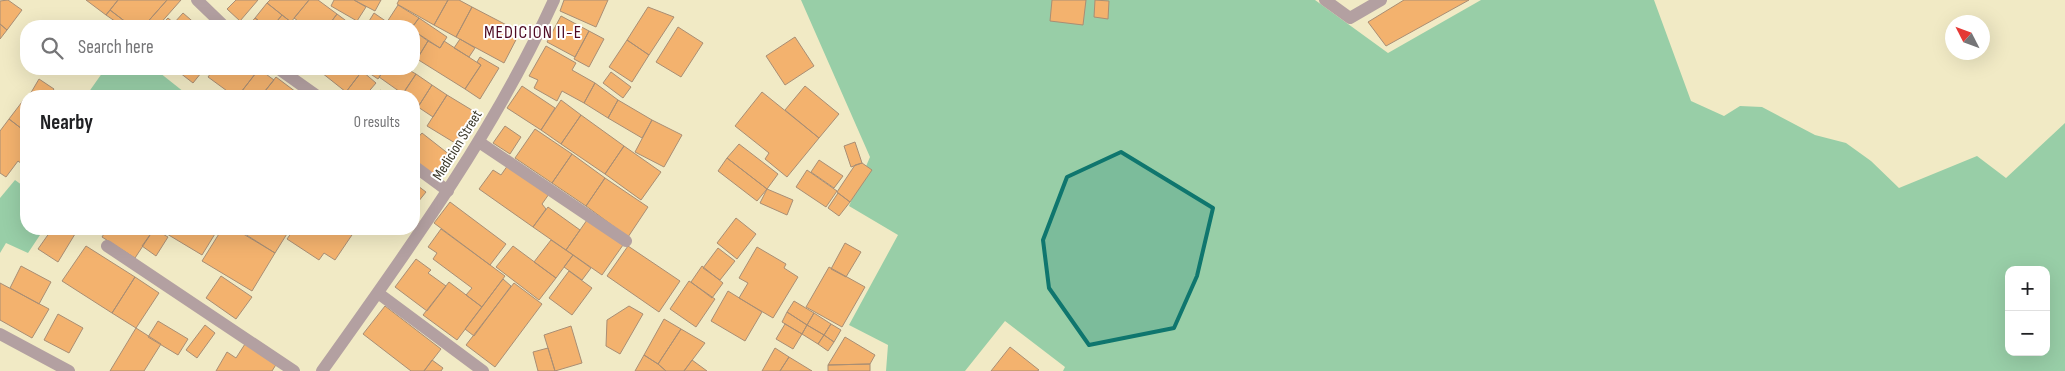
<!DOCTYPE html>
<meta charset="utf-8">
<style>
body{margin:0;font-family:"Sofia Sans Condensed",sans-serif;background:#f6f6f6;color:#202124}
.controls{position:absolute;right:15px;bottom:15px;display:grid;overflow:hidden;border-radius:10px;box-shadow:0 5px 20px #0002}
.controls button{width:45px;height:45px;display:grid;place-items:center;padding:0;border:0;border-bottom:1px solid #e0e0e0;background:#fff;color:#202124;font:25px sans-serif}
.compass{position:absolute;left:1945px;top:15px;width:45px;height:45px;border-radius:50%;background:#fff;box-shadow:0 5px 20px #0002;rotate:312deg}
.list{margin:0;padding:0;list-style:none}
h2{display:flex;justify-content:space-between;align-items:center;height:65px;margin:0;padding:0 20px;font-size:21px}
h2 small{font-size:16px;font-weight:400;color:#757577}
.icon{flex:none;width:28px;height:28px;fill:none;stroke:currentColor;stroke-width:2;stroke-linecap:round;stroke-linejoin:round}
.map{position:relative;flex:none;width:2065px;height:371px;overflow:hidden}
.search{position:absolute;background:#fff;box-shadow:0 5px 20px #0002;left:20px;top:20px;width:400px;height:55px;display:flex;align-items:center;gap:12px;box-sizing:border-box;padding:0 18px;border-radius:20px;color:#757577;font-size:19px}
.panel{position:absolute;background:#fff;box-shadow:0 5px 20px #0002;left:20px;top:90px;width:400px;height:145px;border-radius:20px}
.map>svg:first-child{display:block}
.green{fill:#98cea7;fill-rule:evenodd}
.building{fill:#f3b26e;stroke:#a98e74}
.lines{fill:none;stroke-linecap:round;stroke-linejoin:round}
.minor{stroke:#b3a0a1;stroke-width:12}
.tertiary{stroke:#b3a0a1;stroke-width:12}
.marked{fill:#0f766e;fill-opacity:0.2;stroke:#0f766e;stroke-width:4;stroke-linejoin:round}
.labels{text-anchor:middle;stroke-width:4;stroke-linejoin:round;paint-order:stroke}
.street-label{font-size:15px;fill:#3b3829;stroke:#fff}
.quarter-label{font-size:18px;letter-spacing:1px;fill:#4e0a23;stroke:#fff}
</style>
<div class="map">
<svg width="2065" height="371" viewBox="0 0 2065 371">
<rect width="100%" height="100%" fill="#f1eac5"/>
<path class="green" d="M801 0H1315L1388 53 1481 0H1654L1691 101 1724 116 1740 106 1762 107 1815 135 1846 143 1871 161 1899 188 1977 156 2006 178 2065 123V371H1063L1065 367 1005 321 965 371H886L888 345 849 325 898 235 849 206 870 157ZM2009 270H2046V352H2009Z
M105 69H155L189 96H86Z
M15 180 26 188V229H44L28 253 6 243 0 253V198Z"/>
<path class="building" d="M8 0 22 10 7 30 0 24V1Z
M86 0H118L106 15Z
M118 0H167L144 26H131L110 10Z
M167 0H181L158 26H144Z
M236 0H258L240 21 227 9Z
M270 0H309L291 22 267 3Z
M309 0H318L337 14 328 26H305L294 18Z
M334 0H354L366 7 357 21 331 6Z
M354 0H381L375 11Z
M399 0H448L434 25 397 4Z
M448 0H459L472 7 456 37 434 25Z
M564 0H608L596 27 560 11Z
M1052 0H1086L1083 25 1050 21Z
M1095 0 1109 1 1108 19 1094 17Z
M1404 0H1469L1386 46 1368 22Z
M267 3 282 15 273 26H266L255 18Z
M398 5 419 18 413 26H393L387 22Z
M472 7 520 32 504 63 456 37Z
M648 7 674 17 649 55 627 40Z
M110 10 131 26H122L106 15Z
M183 13 198 26H165L162 24 168 18 174 23Z
M374 13 387 22 393 26H366Z
M337 14 353 26H328Z
M282 15 291 22 295 25 273 26Z
M561 16 589 31 575 57 547 42Z
M255 18 266 26H248Z
M419 18 447 37 440 48 414 31 413 26Z
M0 24 7 30 0 39Z
M678 27 703 43 681 77 656 62Z
M414 31 428 41 417 59 414 57Z
M589 31 604 39 589 67 574 59Z
M795 37 814 66 785 85 766 56Z
M460 39 475 48 469 57 454 48Z
M627 40 649 55 632 82 609 67Z
M428 41 440 48 444 41 481 65 465 89 417 59Z
M546 46 576 63 572 70 595 83 584 103 562 91 557 101 534 88 538 80 529 76Z
M480 57 499 68 480 99 465 89 481 65 477 62Z
M175 69H196L201 73 193 83Z
M214 69H259L238 96H234L208 77Z
M259 69 274 80 261 96H238Z
M317 69H359L362 71 346 92Z
M363 69H385L378 79Z
M385 69H407L416 74 403 94 379 77Z
M362 71 376 83 365 96H352L346 92Z
M611 72 631 87 623 98 603 83Z
M416 74 432 85 418 107 414 105V96H401Z
M276 77 300 95 299 96H261Z
M39 79 54 89 49 96H29Z
M595 83 618 100 608 118 584 103Z
M432 85 447 95 433 117 418 107Z
M522 86 555 108 541 130 507 108Z
M805 86 839 114 819 138 785 110Z
M380 90 389 96H375Z
M762 92 819 138 787 177 765 159 769 153 735 126Z
M447 95 475 112 455 143 427 126Z
M25 98 26 99V132L9 119Z
M561 100 581 115 561 144 541 130Z
M618 100 652 120 642 138 608 118Z
M581 115 624 146 605 174 561 144Z
M9 119 26 132V167L18 161 6 177 0 173V131Z
M652 120 682 135 664 167 635 152Z
M505 126 521 137 510 154 493 143Z
M535 129 572 154 552 183 515 158Z
M422 133 450 155 433 176 414 162V142Z
M855 142 862 163 851 167 844 146Z
M739 144 778 174 767 189 727 158Z
M624 146 661 172 641 200 605 174Z
M572 154 605 178 586 206 552 183Z
M727 158 767 189 757 201 718 171Z
M819 160 843 176 834 188 811 172Z
M862 163 872 170 850 202 837 192 855 165Z
M508 165 549 194 542 204 546 209 533 227 479 189 493 170 501 175Z
M807 170 837 191 826 207 796 187Z
M605 178 648 207 628 237 586 206Z
M414 183 426 192 418 202 414 199Z
M767 189 793 200 787 215 760 203Z
M838 193 850 202 839 216 828 208Z
M450 202 506 244 490 265 434 223Z
M548 207 580 230 566 250 533 227Z
M736 218 756 234 737 259 717 243Z
M587 220 623 245 602 275 566 250Z
M52 229H67L75 234 58 262 38 249Z
M107 229H154L135 258 102 237Z
M154 229 168 237 156 256 142 246Z
M170 229H218L202 255 167 234Z
M222 229H235L275 253 252 291 202 261Z
M237 229H290L275 253Z
M294 229H356L335 260 324 253 319 260 287 239Z
M441 229 505 276 482 307 466 295 472 288 433 259 437 253 428 247Z
M551 240 573 255 556 278 534 262Z
M845 243 861 252 846 277 831 269Z
M86 246 135 277 112 313 62 281Z
M513 246 556 278 539 300 496 267Z
M628 246 680 281 659 312 607 276Z
M757 247 786 264 784 268 798 277 773 318 739 298 748 283 739 278Z
M718 248 735 261 720 280 703 268Z
M573 255 591 268 582 280 564 267Z
M416 259 431 270 428 273 446 286 427 311 395 287Z
M21 266 51 282 39 304 10 288Z
M702 266 723 283 712 298 691 282Z
M829 267 865 287 842 327 806 307Z
M569 271 592 288 572 315 549 298Z
M221 276 252 297 236 319 206 298Z
M135 277 159 293 136 328 112 313Z
M503 279 511 286 474 336 465 329Z
M689 281 715 299 696 327 670 309Z
M449 282 482 307 457 340 423 315Z
M0 283 49 309 32 338 0 320Z
M514 283 542 304 495 367 466 345Z
M728 291 762 312 745 341 711 321Z
M794 301 814 313 807 325 787 312Z
M385 306 441 349 424 371H411L363 334Z
M629 306 643 314 620 354 606 346 607 320Z
M787 312 807 325 802 334 782 322Z
M814 313 831 324 824 335 807 325Z
M58 314 83 328 69 353 44 340Z
M664 319 681 329 658 364 644 355Z
M158 321 188 339 178 355 148 337Z
M785 324 802 334 793 349 776 339Z
M831 324 841 330 834 342 824 335Z
M205 325 215 333 197 358 186 350Z
M807 325 824 335 818 344 802 334Z
M571 326 582 363 555 371 544 335Z
M136 328 161 344 144 371H110Z
M681 329 705 343 684 371H666L658 364Z
M824 335 834 342 828 351 818 344Z
M845 337 875 355 870 364 828 365Z
M245 344 277 363 272 371H216L227 352 236 358Z
M1010 347 1039 370 1037 371H991Z
M548 348 555 371H538L533 352Z
M775 348 789 357 780 371H762Z
M644 355 658 364 666 371H635Z
M789 357 812 371H780Z
M432 360 443 368 441 371H424Z
M692 360 707 371H684Z
M870 364V371H828V365Z"/>
<g class="lines">
<path class="minor" d="M197 0 224 26
M1325 0 1350 18 1381 0
M279 69 317 96
M479 142 626 241
M414 166 448 191
M107 246 294 371
M378 293 483 371
M0 334 69 371"/>
<path class="tertiary" d="M322 371C407 252 493 134 554 0"/>
</g>
<path class="marked" d="M1121 152 1213 208 1197 276 1174 328 1089 345 1049 288 1043 240 1067 177Z"/>
<g class="labels">
<g class="street-label">
<text transform="translate(457 145) rotate(-58)" y="5">Medicion Street</text>
</g>
<g class="quarter-label">
<text x="533" y="38">MEDICION II-E</text>
</g>
</g>
</svg>
<div class="controls">
<button>+</button>
<button>−</button>
</div>
<svg class="compass" viewBox="-18 -18 36 36"><path d="M0-13l5 13h-10z" fill="#e53935"/><path d="M0 13l5-13h-10z" fill="#757577"/></svg>
<div class="search"><svg class="icon" aria-label="search" viewBox="0 0 24 24"><circle cx="10" cy="10" r="6"/><path d="M15 15l6 6"/></svg>Search here</div>
<section class="panel">
<h2>Nearby<small>0 results</small></h2>
<ul class="list">
</ul>
</section>
</div>
